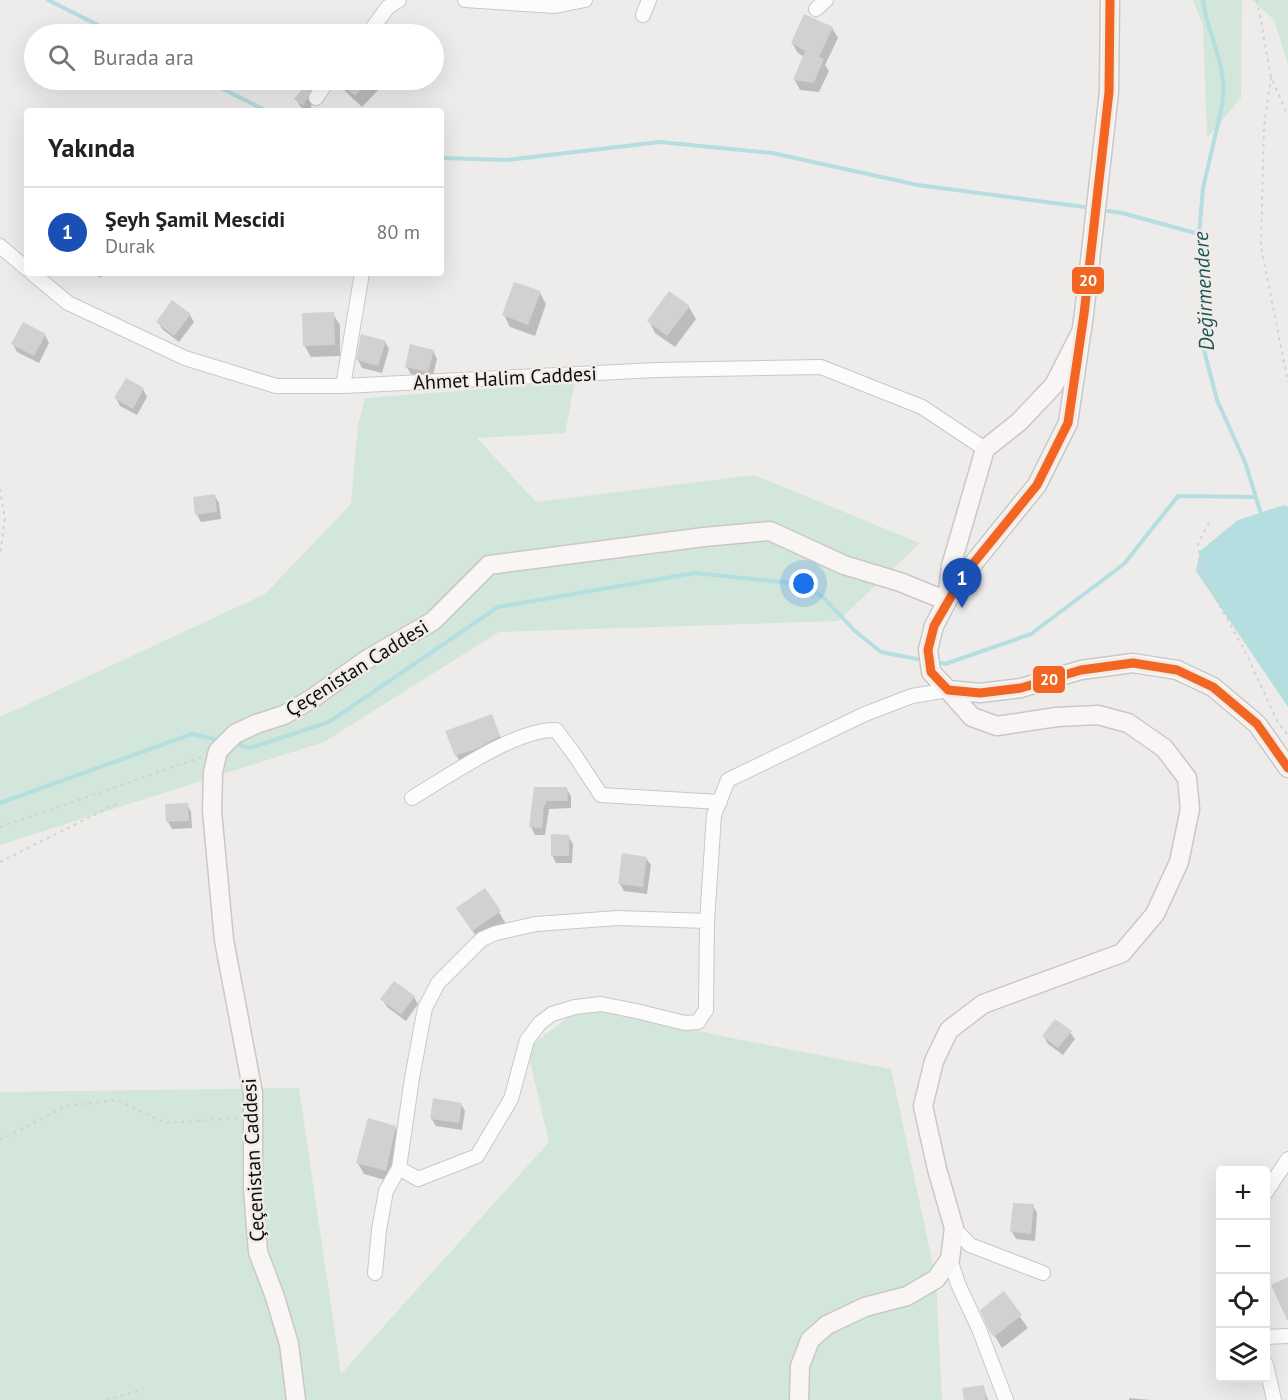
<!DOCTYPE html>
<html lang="tr">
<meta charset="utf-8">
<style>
body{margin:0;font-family:"PT Sans",sans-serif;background:#f2f2f2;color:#222}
.controls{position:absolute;right:18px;bottom:18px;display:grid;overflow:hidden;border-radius:6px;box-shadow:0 6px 24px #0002}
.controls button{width:54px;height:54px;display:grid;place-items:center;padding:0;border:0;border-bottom:2px solid #e0e0e0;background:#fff;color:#222;font:30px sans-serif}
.you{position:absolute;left:804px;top:584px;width:21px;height:21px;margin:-15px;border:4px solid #fff;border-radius:50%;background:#1a73e8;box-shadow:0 0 0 9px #1a73e833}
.badge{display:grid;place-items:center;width:39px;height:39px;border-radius:50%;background:#7c3aed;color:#fff;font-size:20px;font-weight:700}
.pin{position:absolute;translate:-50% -50px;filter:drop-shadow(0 2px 3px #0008)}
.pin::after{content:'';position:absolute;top:32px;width:21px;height:18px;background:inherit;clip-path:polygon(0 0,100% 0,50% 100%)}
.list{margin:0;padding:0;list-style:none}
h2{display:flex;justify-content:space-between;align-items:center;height:78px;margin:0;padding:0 24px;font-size:26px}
h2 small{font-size:20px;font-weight:400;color:#767676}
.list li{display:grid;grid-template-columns:39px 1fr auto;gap:18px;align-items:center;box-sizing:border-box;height:90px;padding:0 24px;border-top:2px solid #e0e0e0}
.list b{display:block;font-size:22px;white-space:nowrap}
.list p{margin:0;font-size:20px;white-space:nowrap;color:#767676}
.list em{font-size:20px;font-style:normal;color:#767676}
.icon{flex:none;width:33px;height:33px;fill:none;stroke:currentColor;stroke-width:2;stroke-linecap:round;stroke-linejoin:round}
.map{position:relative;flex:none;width:1288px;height:1400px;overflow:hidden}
.search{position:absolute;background:#fff;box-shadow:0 6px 24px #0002;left:24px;top:24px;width:420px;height:66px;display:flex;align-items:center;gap:15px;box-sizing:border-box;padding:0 21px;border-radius:33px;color:#767676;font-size:22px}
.panel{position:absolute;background:#fff;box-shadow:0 6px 24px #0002;left:24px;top:108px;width:420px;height:168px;border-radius:6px}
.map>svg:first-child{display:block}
.green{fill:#d2e6dc}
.water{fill:#b4dee0}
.shadow{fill:#0003}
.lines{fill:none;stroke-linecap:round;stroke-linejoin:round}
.stream{stroke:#b4dee0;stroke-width:4}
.building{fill:#d2d0d0}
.street-casing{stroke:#cac8c7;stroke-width:16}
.secondary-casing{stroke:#cac8c7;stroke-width:21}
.path{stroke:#d2d2d1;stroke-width:2;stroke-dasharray:3 4.5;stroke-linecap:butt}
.street{stroke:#fcfcfc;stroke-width:14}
.secondary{stroke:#f8f5f4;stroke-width:18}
.bus-1-casing{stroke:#f0ece8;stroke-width:14}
.bus-1{stroke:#f26522;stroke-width:9}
.labels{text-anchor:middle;stroke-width:5;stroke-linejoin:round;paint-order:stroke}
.street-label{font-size:20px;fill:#0f0e0d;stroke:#f0ece8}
.water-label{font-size:21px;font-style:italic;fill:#1e5357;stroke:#f0ece8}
.line-badge{stroke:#f0ece8;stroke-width:2}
.badge-label{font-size:16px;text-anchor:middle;font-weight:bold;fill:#fff}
</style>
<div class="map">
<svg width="1288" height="1400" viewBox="0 0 1288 1400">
<rect width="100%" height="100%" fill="#eeecea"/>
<path class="green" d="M1193 0H1242L1241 98 1207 138 1203 25Z
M1252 0H1288V64L1274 20Z
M575 382 565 433 477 438 536 502 754 475 920 543 838 621 499 632 324 742 0 845V717L265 594 351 504 358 424 365 398Z
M585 1004 726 1037 891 1069 936 1279 942 1400H0V1092L299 1088 341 1374 549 1142 527 1049Z"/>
<path class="water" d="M1284 505 1288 507V707L1196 571 1200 551 1238 520Z"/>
<path class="shadow" d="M832 28 838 38 825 65 829 71 819 92 800 90 794 79 804 57 798 53 792 43Z
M311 80 316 81 321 88 312 101 311 108 306 111 300 106 296 99Z
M339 80H376L381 87 362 107 345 91Z
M94 273H104L100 278Z
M540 293 546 304 535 336 510 327 504 315Z
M689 307 696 319 675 347 655 333 649 321Z
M333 314 340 325V356L311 357 304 345Z
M190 315 194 322 179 342 162 329 158 322Z
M45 335 49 343 39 363 17 352 13 344Z
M385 342 389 349 382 373 362 368 358 360Z
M433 351 437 359 432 379 411 374 406 366Z
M143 389 147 397 137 415 120 406 116 398Z
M214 495 219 503 221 519 201 522 197 515Z
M491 716 505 747 462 765 456 755Z
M535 788H566L571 796V808L549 809 545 835H535L531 827Z
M187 804 191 812 192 828 172 829 168 822Z
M568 836 573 844 572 863H556L552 855Z
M646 858 651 865 647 894 624 891 620 884Z
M499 912 506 924 480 942 465 920Z
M414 997 418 1004 406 1021 387 1007 382 999Z
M1070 1032 1075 1039 1063 1055 1048 1044 1044 1037Z
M461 1104 465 1111 462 1130 436 1126 431 1118Z
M395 1127 402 1139 392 1182 364 1174 357 1162Z
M1033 1206 1037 1213 1035 1241 1016 1239 1012 1232Z
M1003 1293 1028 1328 1002 1348 991 1330Z
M983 1386 988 1400H965Z
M1129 1398 1151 1400H1129Z"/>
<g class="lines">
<path class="stream" d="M48 0 116 34
M1203 0 1206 17 1220 63 1224 87 1221 111 1203 188 1199 234 1204 350 1217 400 1245 462 1262 517
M205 80 267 111
M441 158 507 160 660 142 772 153 918 185 1084 207
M1108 211 1122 213 1199 234
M942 663 945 664 1031 634 1124 564 1178 496 1256 497
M240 745 250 748 329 722 498 607 695 573 801 584 823 597 855 631 881 652 917 659
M0 803 192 734 214 739"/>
</g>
<path class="building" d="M804 14 833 27 819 57 824 59 814 83 793 80 805 51 791 43Z
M309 80H318L303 106 294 99Z
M337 80H371L355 96Z
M514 282 541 291 528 325 502 315Z
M669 291 690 306 667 336 647 321Z
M172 300 191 314 174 336 156 322Z
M334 312 335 345 303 346 302 313Z
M23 322 46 334 34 356 11 344Z
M361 334 386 341 378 366 356 360Z
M410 344 434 350 428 372 405 367Z
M126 378 144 388 133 409 114 398Z
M215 494 217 512 195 515 193 497Z
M492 714 500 736 476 749 455 756 445 731Z
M534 787H567L568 801H546V805H544L542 828 529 827Z
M188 803 189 821 166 822 165 804Z
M551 834 569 835V856H551Z
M622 853 647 857 643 887 618 884Z
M485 888 501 911 472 931 456 908Z
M394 981 415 996 401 1015 380 999Z
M1055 1019 1072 1031 1058 1048 1042 1036Z
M433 1098 462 1103 459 1123 430 1119Z
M368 1118 396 1126 386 1171 356 1163Z
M1013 1203 1034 1204 1031 1234 1010 1232Z
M1288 1277V1322L1271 1285Z
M1004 1291 1022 1315 994 1337 989 1331 980 1310Z
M984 1385 986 1400H964L962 1388Z"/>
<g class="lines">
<defs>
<path id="street" d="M465 0 555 6 585 0
M816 9 826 0
M643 15 649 0
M368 34 388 7 399 0
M316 98 328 80
M0 246 27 269
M32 273 68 303 185 358 276 386H343L656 370 821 367 922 407 985 449
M343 386 362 273
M412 798C447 777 517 728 556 730L574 754 601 795 720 802
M399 1168 418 1179 477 1156 511 1099 527 1040 540 1023 552 1014 575 1007 601 1004 636 1011 685 1023 698 1022 706 1010 707 921 714 815 728 780 865 714 912 696 948 690
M1266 1192 1288 1159
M954 1228 970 1245 1043 1273
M950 1259 958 1284 979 1329 1006 1400
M375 1273 379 1230 386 1191 399 1168 412 1078 425 1008 438 983 482 939 496 933 536 924 618 918 707 921
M1266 1337 1288 1336
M1266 1364 1274 1400"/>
<path id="secondary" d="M1110 0 1109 92 1084 314 1068 423 1037 485 963 576 947 601 934 626 928 650 931 672 948 690 980 693 1021 688 1081 670 1133 663 1177 670 1213 687 1257 724 1288 768
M296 1400 289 1344 275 1297 258 1252 253 1189V1093L224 940 212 811 213 772 218 751 235 734 256 724 284 715 313 698 366 660 433 621 489 565 704 537 770 531 844 565 900 582 947 601 951 566 985 449 1019 422 1054 385 1082 330
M799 1400 800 1366 810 1340 827 1325 865 1307 907 1296 936 1279 950 1259 954 1228 937 1169 923 1106 934 1061 949 1030 983 1004 1122 953 1155 914 1179 862 1190 809 1187 778 1164 748 1128 723 1098 715 1057 717 997 726 972 717 948 690"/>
</defs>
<use href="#street" class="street-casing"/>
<use href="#secondary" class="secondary-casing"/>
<path class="path" d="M1257 0 1271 77 1288 116
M1271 77 1264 126 1261 247 1288 382
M0 489 5 519 0 555
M1209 523 1198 544 1201 573 1243 647 1278 723 1288 735
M0 827 202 757
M0 862 118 803
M0 1140 66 1106 117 1100 165 1123 238 1118
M106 1400 143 1389"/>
<use href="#street" class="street"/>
<use href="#secondary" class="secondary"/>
<defs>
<path id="bus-1" d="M1110 0 1109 92 1084 314 1068 423 1037 485 963 576 934 626 928 650 931 672 948 690 980 693 1021 688 1081 670 1133 663 1177 670 1213 687 1257 724 1288 768"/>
</defs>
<use href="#bus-1" class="bus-1-casing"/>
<use href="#bus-1" class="bus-1"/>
</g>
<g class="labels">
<g class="street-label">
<text transform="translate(505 378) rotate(-3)" y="7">Ahmet Halim Caddesi</text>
<text transform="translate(357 668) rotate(-32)" y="7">Çeçenistan Caddesi</text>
<text transform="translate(253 1160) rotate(-93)" y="7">Çeçenistan Caddesi</text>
</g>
<g class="water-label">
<text transform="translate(1204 291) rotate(-93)" y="7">Değirmendere</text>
</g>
</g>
<g class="line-badge">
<rect x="1071" y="266" width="34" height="29" rx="6" fill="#f26522"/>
<rect x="1032" y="665" width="34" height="29" rx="6" fill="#f26522"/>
</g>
<g class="badge-label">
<text x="1088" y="286">20</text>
<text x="1049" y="685">20</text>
</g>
</svg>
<div class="controls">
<button>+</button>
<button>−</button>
<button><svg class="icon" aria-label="locate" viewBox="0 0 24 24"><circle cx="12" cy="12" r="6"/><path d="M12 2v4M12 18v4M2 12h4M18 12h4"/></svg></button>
<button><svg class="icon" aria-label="layers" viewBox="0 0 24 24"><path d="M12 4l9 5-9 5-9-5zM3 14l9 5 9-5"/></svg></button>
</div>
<div class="you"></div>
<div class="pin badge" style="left:962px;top:608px;background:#1a4fb4">1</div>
<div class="search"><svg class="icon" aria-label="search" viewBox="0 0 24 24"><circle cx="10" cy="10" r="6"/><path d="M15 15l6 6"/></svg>Burada ara</div>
<section class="panel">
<h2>Yakında<small></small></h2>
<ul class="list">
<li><span class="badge" style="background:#1a4fb4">1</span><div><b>Şeyh Şamil Mescidi</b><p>Durak</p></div><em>80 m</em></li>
</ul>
</section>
</div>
